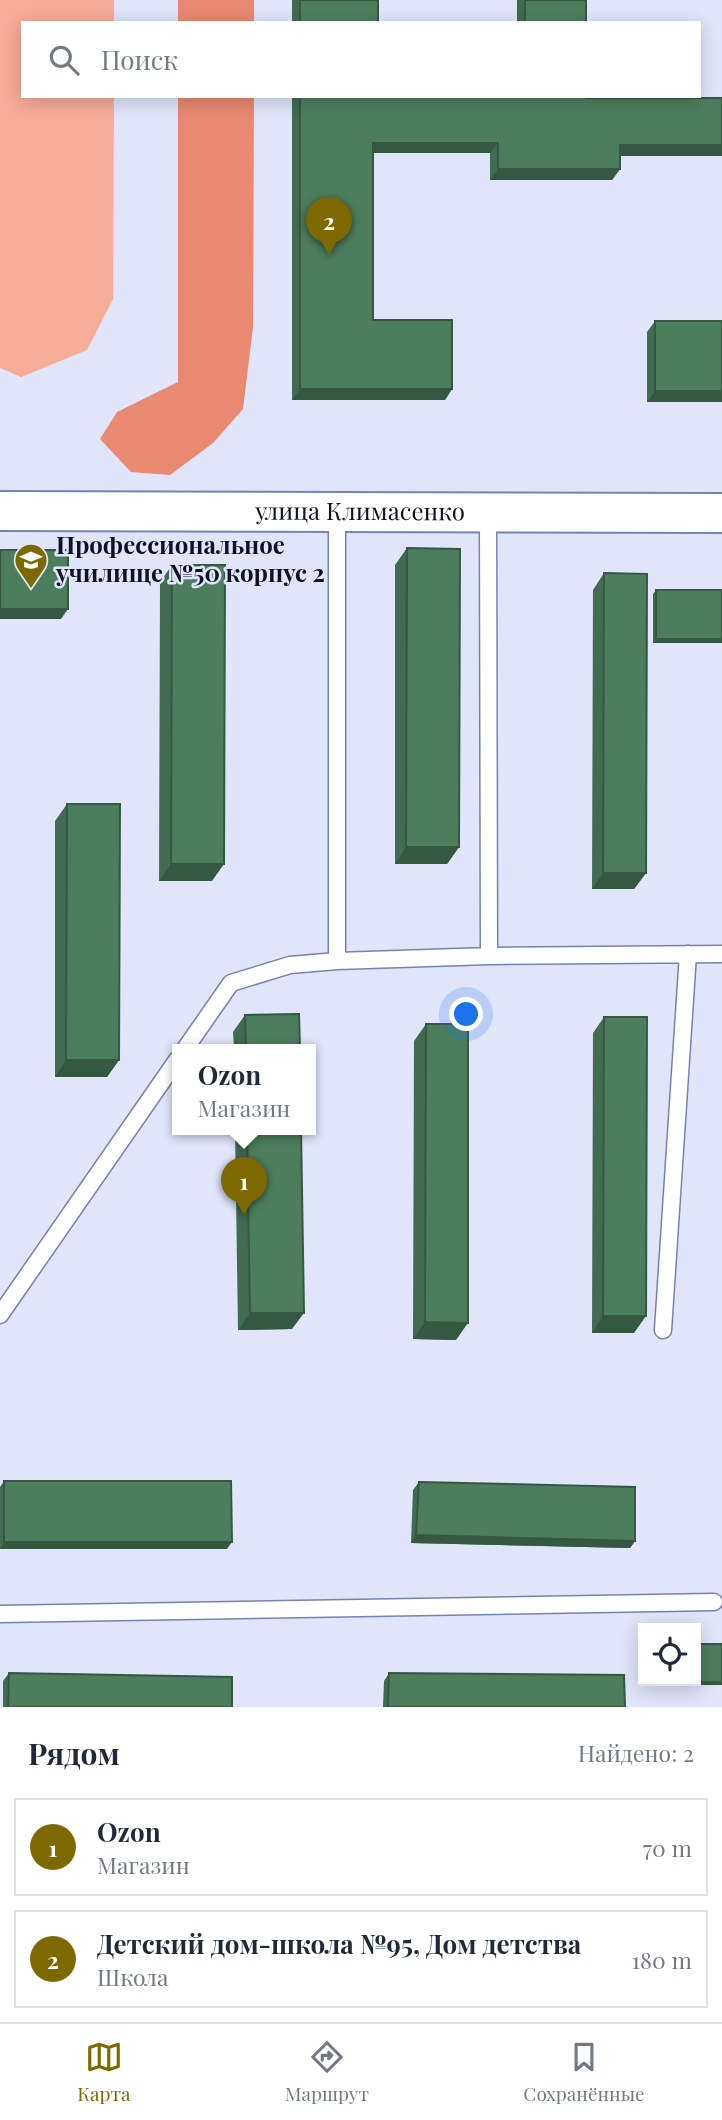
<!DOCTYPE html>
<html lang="ru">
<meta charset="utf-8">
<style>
body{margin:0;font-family:"Playfair Display",serif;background:#f6f6f7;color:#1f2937}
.controls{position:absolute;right:21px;bottom:21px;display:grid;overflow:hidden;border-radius:0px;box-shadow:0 4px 18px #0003}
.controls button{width:63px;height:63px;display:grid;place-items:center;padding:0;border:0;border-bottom:2px solid #e0e1e3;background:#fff;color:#1f2937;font:35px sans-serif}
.you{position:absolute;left:467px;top:1015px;width:24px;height:24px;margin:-18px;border:5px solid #fff;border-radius:50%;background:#1a73e8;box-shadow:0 0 0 10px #1a73e833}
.badge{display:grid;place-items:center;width:46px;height:46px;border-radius:50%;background:#7e6900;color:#fff;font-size:23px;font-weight:700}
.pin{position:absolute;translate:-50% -58px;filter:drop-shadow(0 2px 4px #0008)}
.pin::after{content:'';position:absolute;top:37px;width:24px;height:21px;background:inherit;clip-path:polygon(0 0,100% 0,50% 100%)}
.popup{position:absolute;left:172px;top:1044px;width:144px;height:91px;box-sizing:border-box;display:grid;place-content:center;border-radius:0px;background:#fff;filter:drop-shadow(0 2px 5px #0005);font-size:23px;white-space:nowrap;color:#747a83}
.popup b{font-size:26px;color:#1f2937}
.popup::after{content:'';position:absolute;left:50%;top:100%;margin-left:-14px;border:14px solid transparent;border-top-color:#fff}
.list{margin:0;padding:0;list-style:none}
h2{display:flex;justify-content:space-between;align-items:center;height:91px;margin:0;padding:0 28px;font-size:30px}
h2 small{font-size:23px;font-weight:400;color:#747a83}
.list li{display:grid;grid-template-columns:46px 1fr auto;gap:21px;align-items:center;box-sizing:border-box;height:98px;margin:0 14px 14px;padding:0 14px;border:2px solid #e0e1e3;border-radius:0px}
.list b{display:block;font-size:26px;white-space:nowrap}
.list p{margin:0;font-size:23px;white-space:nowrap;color:#747a83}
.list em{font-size:23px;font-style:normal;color:#747a83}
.icon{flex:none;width:38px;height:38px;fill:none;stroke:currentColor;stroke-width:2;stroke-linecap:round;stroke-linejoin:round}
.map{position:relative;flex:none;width:722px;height:1707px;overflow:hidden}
.search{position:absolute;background:#fff;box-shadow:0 4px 18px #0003;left:21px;right:21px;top:21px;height:77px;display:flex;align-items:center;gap:18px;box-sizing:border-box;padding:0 24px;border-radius:0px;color:#747a83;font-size:26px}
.sheet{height:315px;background:#fff}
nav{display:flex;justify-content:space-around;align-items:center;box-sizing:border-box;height:98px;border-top:2px solid #e0e1e3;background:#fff;font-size:19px;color:#747a83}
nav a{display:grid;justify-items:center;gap:4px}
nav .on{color:#7e6900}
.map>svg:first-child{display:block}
.green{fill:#f7ac98}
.forest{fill:#e98971}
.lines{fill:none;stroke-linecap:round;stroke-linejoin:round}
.service-casing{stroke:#7882b1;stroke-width:19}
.tertiary-casing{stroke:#7882b1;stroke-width:42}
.service{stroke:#fff;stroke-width:16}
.tertiary{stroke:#fff;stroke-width:38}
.wall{fill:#416c51}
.shaded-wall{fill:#355842}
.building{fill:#4c7e5e;stroke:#355842;stroke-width:2}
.labels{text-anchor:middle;stroke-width:5;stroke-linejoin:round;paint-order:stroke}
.street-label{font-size:24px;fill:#0f1224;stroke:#e0e5fa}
.poi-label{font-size:24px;font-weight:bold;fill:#0f1224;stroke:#e0e5fa;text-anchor:start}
</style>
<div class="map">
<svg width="722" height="1707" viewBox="0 0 722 1707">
<rect width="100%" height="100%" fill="#e0e5fa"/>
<path class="green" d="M0 0H114V23H23V96H114L113 299 87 350 21 377 0 368Z"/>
<path class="forest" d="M178 0H254V23H178Z
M178 96H254L253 327 243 409 213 443 170 475 131 472 100 439 117 412 178 382Z"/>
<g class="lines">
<defs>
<path id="service" d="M488 511 489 956
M337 513V961L489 956 722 954
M185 1049 231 983 290 965 337 961
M0 1315 177 1060
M663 1330 688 954
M0 1614 714 1602"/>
<g id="tertiary">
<path id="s1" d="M0 511 722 513"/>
</g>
</defs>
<use href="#service" class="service-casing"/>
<use href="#tertiary" class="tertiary-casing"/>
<use href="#service" class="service"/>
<use href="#tertiary" class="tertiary"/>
</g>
<path class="wall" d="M292 0H378V23H292Z
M517 0H586V23H517Z
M292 96H586V98L722 156H620V169L612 180H490V153H373V320L452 389 445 400H292Z
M655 321 722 402H647V332Z
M407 548 459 847 447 864H395V565Z
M172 565 212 881H159L160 582Z
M604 573 646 873 634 889H592L593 590Z
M656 590 722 643H653V594Z
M67 804 119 1060 107 1077H55V821Z
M245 1015 300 1049H234L233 1032Z
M604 1017 634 1333H592L593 1033Z
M426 1024 456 1340 413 1339 414 1041Z
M235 1129H301L292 1329 238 1330Z
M4 1481 227 1549H0V1487Z
M419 1482 635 1541 630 1548 411 1543 413 1490Z
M699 1644 722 1685H695L696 1647Z
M9 1673 232 1707H3V1681Z
M389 1673 625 1707H383L384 1681Z"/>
<path class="shaded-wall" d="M373 143H498L490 153H365Z
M620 145H722V156H612Z
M498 169H620L612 180H490Z
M300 389H452L445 400H292Z
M655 391H722V402H647Z
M0 609H68L61 619H0Z
M656 639H722V643H653Z
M406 847H459L447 864H395Z
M171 864H224L212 881H159Z
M603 873H646L634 889H592Z
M66 1060H119L107 1077H55Z
M250 1313H304L292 1329 238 1330Z
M603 1316H646L634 1333H592Z
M425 1322 468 1323 456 1340 413 1339Z
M416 1535 635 1541 630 1548 411 1543Z
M4 1542H232L227 1549H0Z
M698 1682H722V1685H695Z"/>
<path class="building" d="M300 0H378V23H300Z
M525 0H586V23H525Z
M300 96H586V98H722V145H620V169H498V143H373V320H452V389H300Z
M655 321H722V391H655Z
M407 548 460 549 459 847H406Z
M0 550H68V609H0Z
M172 565H225L224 864H171Z
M604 573 647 574 646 873H603Z
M656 590H722V639H656Z
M67 804H120L119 1060H66Z
M299 1014 300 1049H246L245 1015Z
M604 1017H647L646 1316H603Z
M426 1024H468V1323L425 1322Z
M247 1129H301L304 1313H250Z
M4 1481H231L232 1542H4Z
M419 1482 635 1487V1541L416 1535Z
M699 1644H722V1682H698Z
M9 1673 232 1677V1707H8Z
M389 1673 624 1675 625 1707H388Z"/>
<defs>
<symbol id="university-pin" viewBox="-11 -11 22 30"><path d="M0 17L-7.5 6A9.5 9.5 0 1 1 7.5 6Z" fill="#7e6900" stroke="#e0e5fa"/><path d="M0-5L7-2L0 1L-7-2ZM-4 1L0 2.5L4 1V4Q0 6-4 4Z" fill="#fff"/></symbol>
</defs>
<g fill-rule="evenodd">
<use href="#university-pin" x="12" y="541" width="38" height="52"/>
</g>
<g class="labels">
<g class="street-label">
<text dy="8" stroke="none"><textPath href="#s1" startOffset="360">улица Климасенко</textPath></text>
</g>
<g class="poi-label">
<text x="56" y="554">Профессиональное<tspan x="56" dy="28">училище №50 корпус 2</tspan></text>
</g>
</g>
</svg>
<div class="controls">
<button><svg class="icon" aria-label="locate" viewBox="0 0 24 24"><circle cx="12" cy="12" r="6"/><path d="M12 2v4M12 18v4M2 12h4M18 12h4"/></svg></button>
</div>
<div class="you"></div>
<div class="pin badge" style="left:244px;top:1215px">1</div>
<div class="popup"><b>Ozon</b>Магазин</div>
<div class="pin badge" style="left:329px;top:255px">2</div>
<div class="search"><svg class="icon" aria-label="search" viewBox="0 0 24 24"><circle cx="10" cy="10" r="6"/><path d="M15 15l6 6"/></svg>Поиск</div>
</div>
<section class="sheet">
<h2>Рядом<small>Найдено: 2</small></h2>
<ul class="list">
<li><span class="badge">1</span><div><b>Ozon</b><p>Магазин</p></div><em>70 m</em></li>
<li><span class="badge">2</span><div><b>Детский дом-школа №95, Дом детства</b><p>Школа</p></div><em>180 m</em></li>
</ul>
</section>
<nav>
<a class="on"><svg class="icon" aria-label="map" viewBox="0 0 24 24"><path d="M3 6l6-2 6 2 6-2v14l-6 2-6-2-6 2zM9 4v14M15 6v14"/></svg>Карта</a>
<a><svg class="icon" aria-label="directions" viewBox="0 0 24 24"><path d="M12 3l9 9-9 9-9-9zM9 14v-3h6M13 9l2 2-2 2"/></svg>Маршрут</a>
<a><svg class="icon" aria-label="saved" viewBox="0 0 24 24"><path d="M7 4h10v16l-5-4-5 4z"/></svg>Сохранённые</a>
</nav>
